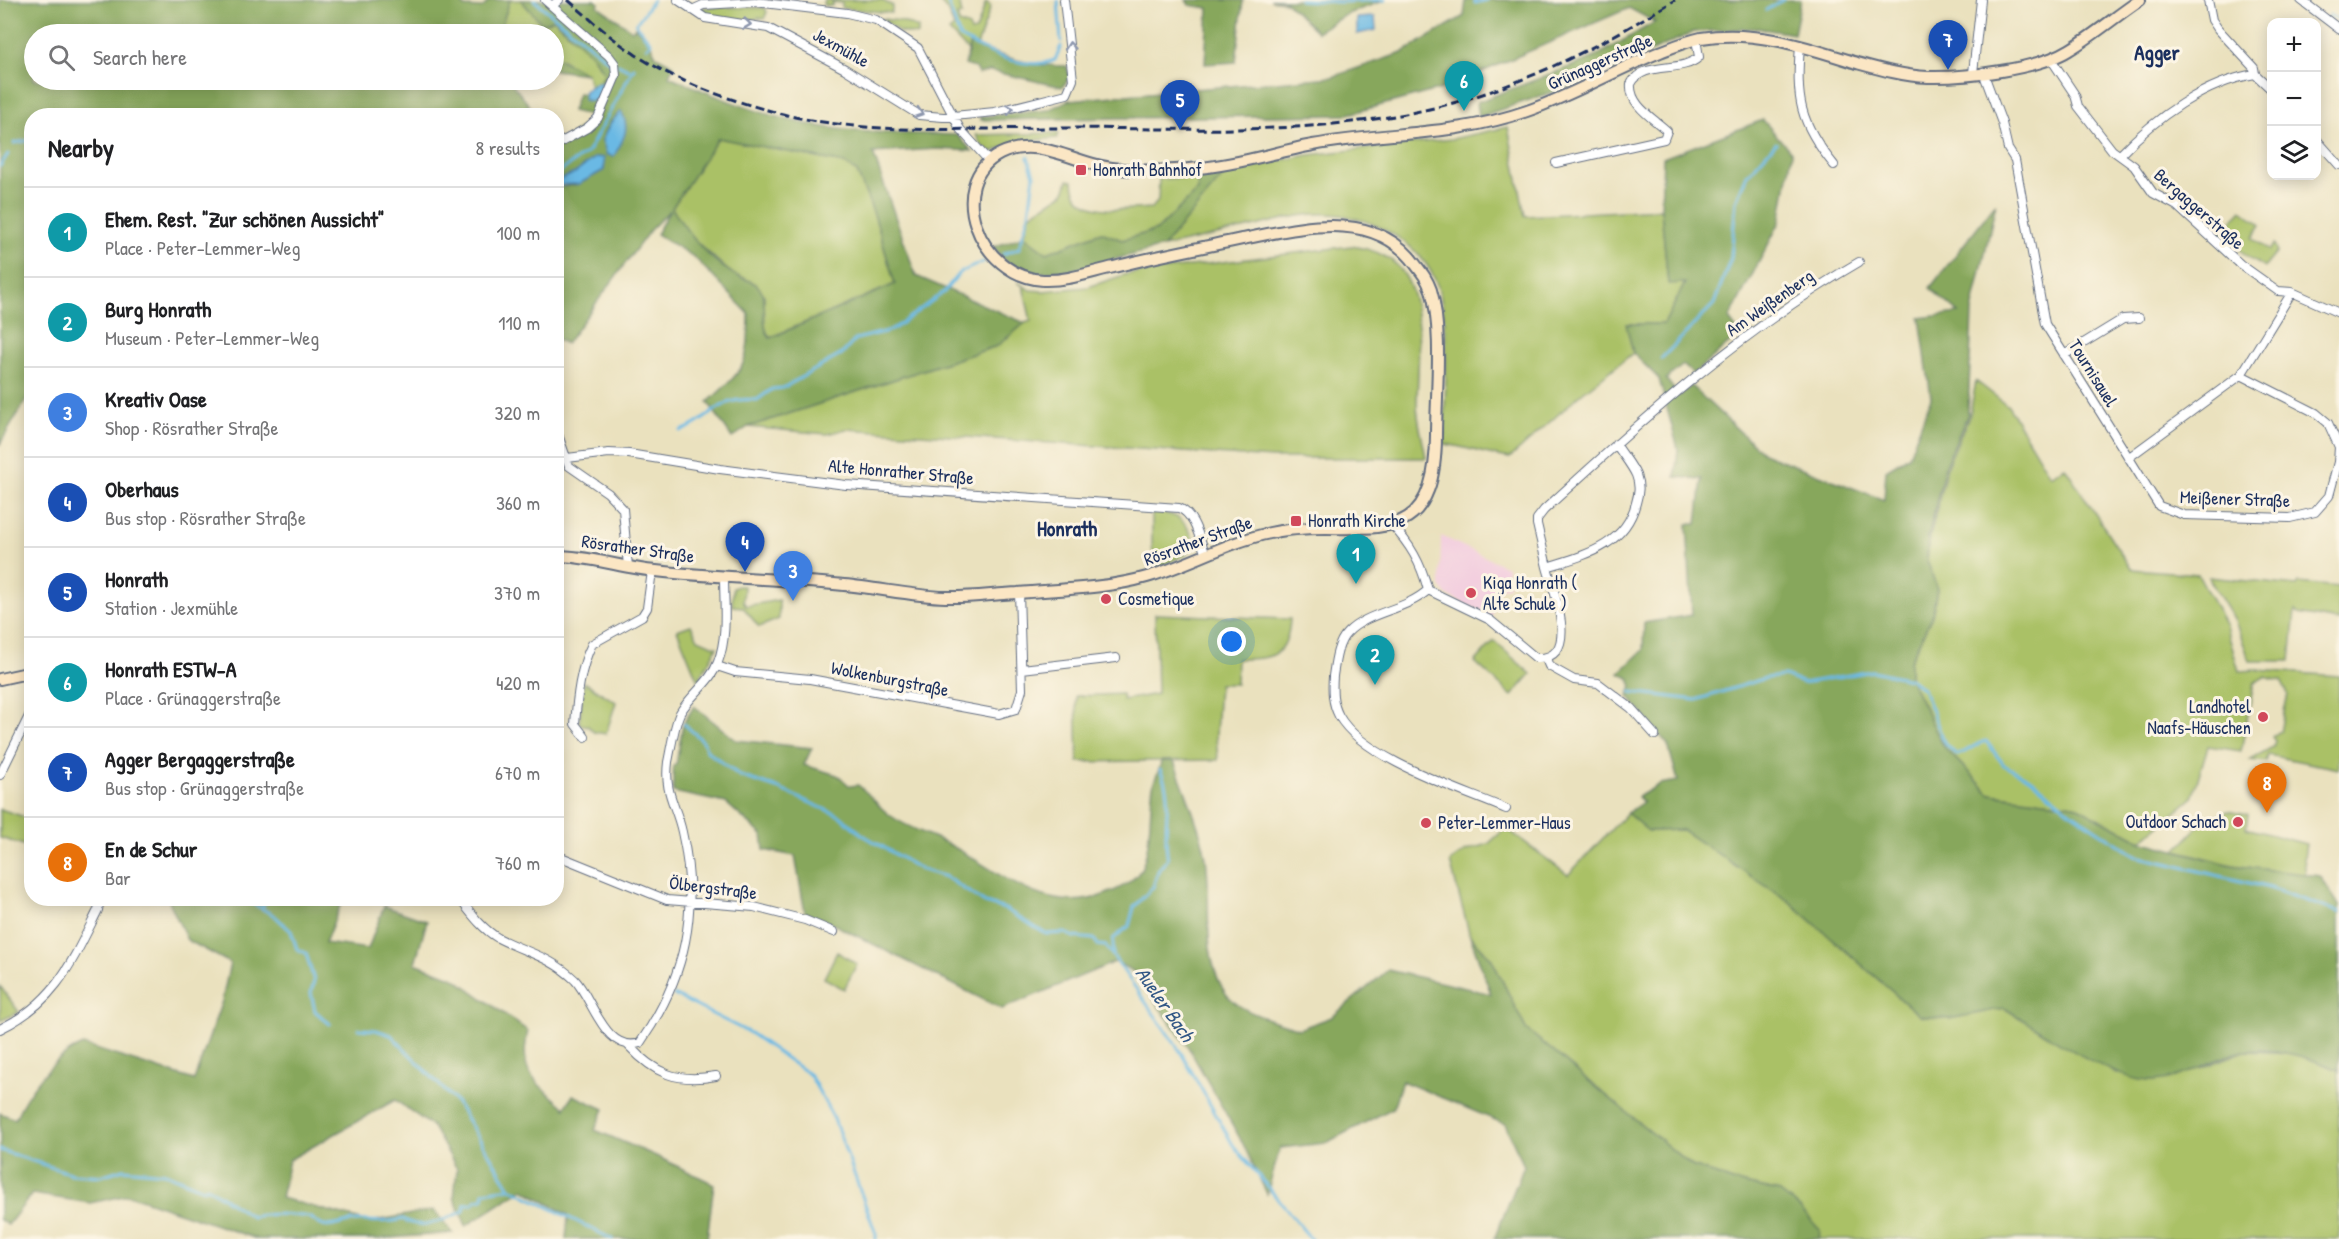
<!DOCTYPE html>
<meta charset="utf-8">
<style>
body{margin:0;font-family:"Patrick Hand",sans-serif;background:#f2f2f2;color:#202124}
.controls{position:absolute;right:18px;top:18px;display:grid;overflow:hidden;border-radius:12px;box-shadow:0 3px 15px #0003}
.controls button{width:54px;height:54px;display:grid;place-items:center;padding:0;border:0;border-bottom:2px solid #e0e0e0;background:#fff;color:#202124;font:30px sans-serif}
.you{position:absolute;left:1232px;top:642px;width:21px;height:21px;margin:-15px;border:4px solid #fff;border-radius:50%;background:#1a73e8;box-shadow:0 0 0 9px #1a73e833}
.badge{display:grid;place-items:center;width:39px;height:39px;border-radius:50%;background:#d1495b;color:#fff;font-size:20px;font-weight:700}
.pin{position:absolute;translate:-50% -50px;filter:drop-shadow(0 2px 3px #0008)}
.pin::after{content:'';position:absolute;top:32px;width:21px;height:18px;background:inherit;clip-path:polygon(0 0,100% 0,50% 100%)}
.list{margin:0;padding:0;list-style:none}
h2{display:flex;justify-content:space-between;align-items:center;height:78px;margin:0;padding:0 24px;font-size:26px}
h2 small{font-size:20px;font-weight:400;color:#757577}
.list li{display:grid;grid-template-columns:39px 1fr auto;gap:18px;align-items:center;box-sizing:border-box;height:90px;padding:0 24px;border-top:2px solid #e0e0e0}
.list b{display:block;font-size:22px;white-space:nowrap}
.list p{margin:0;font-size:20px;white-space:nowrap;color:#757577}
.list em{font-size:20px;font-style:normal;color:#757577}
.icon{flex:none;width:33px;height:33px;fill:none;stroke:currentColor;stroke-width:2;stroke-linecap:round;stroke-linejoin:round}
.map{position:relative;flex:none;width:2339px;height:1239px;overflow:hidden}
.search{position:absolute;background:#fff;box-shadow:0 3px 15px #0003;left:24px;top:24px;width:540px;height:66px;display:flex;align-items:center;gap:15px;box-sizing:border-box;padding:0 21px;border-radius:33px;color:#757577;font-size:22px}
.panel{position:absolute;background:#fff;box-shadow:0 3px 15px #0003;left:24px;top:108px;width:540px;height:798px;border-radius:24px}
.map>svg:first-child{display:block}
.built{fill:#f3cfdf}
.green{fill:#aac166;stroke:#627862;stroke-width:1.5}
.forest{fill:#87a75b;stroke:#516b5c;stroke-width:1.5;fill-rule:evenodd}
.water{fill:#6ab9e4;stroke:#4274a1;stroke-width:1.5}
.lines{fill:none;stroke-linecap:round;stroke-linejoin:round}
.stream{stroke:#6ab9e4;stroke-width:3}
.street-casing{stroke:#636d80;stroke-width:10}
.secondary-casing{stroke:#636d80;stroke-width:14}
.street{stroke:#fff;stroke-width:8}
.secondary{stroke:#fbe6c4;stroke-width:10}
.rail{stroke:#1b2f5e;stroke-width:3;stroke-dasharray:9 4.5;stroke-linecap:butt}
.oneway{stroke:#8d97ae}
.poi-dot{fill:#d1495b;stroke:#fcf5e5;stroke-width:2}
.labels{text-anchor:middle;stroke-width:6;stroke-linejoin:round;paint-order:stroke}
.street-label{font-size:18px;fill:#1b2f5e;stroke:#fcf5e5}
.poi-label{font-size:18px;fill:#1b2f5e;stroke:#fcf5e5;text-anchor:start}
.water-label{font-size:20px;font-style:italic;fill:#335886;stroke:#fcf5e5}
.quarter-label{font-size:21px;font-weight:bold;fill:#1b2f5e;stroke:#fcf5e5}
</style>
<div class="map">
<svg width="2339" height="1239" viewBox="0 0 2339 1239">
<rect width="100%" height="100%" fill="#fcf5e5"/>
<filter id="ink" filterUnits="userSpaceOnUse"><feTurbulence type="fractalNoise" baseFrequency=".0167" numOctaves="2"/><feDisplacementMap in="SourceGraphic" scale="12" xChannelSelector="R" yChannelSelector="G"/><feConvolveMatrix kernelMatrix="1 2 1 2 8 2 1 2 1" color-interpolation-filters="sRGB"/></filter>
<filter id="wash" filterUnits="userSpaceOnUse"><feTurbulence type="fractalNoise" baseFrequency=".008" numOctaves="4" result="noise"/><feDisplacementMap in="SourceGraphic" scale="24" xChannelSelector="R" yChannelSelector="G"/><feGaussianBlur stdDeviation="1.35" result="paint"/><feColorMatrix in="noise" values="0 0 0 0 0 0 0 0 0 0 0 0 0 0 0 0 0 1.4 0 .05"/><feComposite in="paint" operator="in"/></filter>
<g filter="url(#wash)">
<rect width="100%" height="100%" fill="#eae1be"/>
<path class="built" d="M1441 536 1507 567 1509 587 1500 588 1492 616 1446 595 1440 586Z"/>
<path class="green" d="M510 0H521L542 24 554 19 591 54 605 74 592 95 587 74 554 56V34H514L501 27Z
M825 0H881L893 6 891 13 842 8V3L832 2V6L824 5Z
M938 0H959L962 15H957L959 23 969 27 971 32 976 31 986 2 991 6 977 46 970 43 968 51 949 31 954 27 947 10Z
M715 7 765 8 767 12 764 19 759 18C741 23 717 21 701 12L702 8Z
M882 19 901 21 918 28V35L899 32Z
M1508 127 1525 216 1661 209 1668 283H1685L1664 324H1627L1633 353 1582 393 1510 458C1487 455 1467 447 1444 444 1444 396 1451 341 1440 294 1427 242 1365 211 1315 214 1295 215 1275 221 1256 226 1225 233 1194 240 1163 247L1223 175 1215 173 1308 155 1452 139Z
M1059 133 1057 138 1016 142 993 152 982 146 976 135Z
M718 138 844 163 857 172 875 217 895 284 769 338 765 331 764 295 746 279 732 274 686 232 672 208Z
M1197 177 1198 190 1157 230 1122 240 1101 232 1047 253 1024 236 1030 215 1064 193 1068 180 1073 181C1074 218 1125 209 1152 208L1158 201 1159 179Z
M2242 210 2261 225 2252 238 2269 250 2274 244 2277 252 2264 268 2219 235Z
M1351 246C1363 248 1375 250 1386 257 1430 281 1417 363 1417 403 1417 421 1423 440 1426 458H1273L846 429 827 434 748 427 997 346 1025 323 1031 321 1023 286 1017 282 1030 290 1043 291 1088 287 1127 274Z
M1976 381 2008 406 2050 476 2065 467 2131 569 2198 574 2226 626 2239 671 2257 670 2339 676V769L2268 755 2266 762 2249 760 2273 747 2275 741 2272 737 2280 731 2288 694 2281 681 2264 677 2254 683 2241 751 2208 746 2192 798 2141 841 2074 805 1990 794 1944 747 1910 679V661L1932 616 1937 589 1927 560 1930 537 1947 466 1970 414Z
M1152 512C1174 513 1185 517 1193 539L1186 555 1157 567 1152 548Z
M2208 577 2297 586 2299 583 2339 587V621L2298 614 2295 611 2290 661H2250L2235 621Z
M738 586H744L743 601 746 606 779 600V619L759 627 743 607 732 606 733 588Z
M1155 614 1290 619C1288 658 1271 659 1237 659L1236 684H1219L1216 736 1218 760 1078 762 1076 696 1122 694 1123 700 1157 694Z
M691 625 698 639 717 647 698 681 677 630Z
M1494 641 1531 674 1512 696 1475 662Z
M584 682 616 702 606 734 594 732 588 726 579 724Z
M0 809 31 819 27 846 0 838Z
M2227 811 2248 815 2246 828 2306 844 2304 858 2306 875 2232 865 2176 850 2209 816 2223 815Z
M1627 813 1649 831 1682 830 1790 902 1920 1016 1949 1019 2004 1008 2117 1074 2201 1068 2245 1051 2295 1053 2339 1070V1239H1819V1230L1780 1192 1735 1182 1692 1166 1526 1029 1491 958 1470 936 1450 862 1466 851 1488 844 1506 828 1568 875Z
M837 952 857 964 844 989 824 978Z
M0 986 19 1012 0 1021Z"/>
<path class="forest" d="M0 0H460L465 7 482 8 490 0H510L501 27 514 34H34V80H520L513 85 537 115 32 116 31 391 0 444Z
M521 0H595L599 3 598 6 632 30 635 27 648 39 656 56 674 65 669 76C712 95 755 113 802 123 852 134 906 133 957 135L972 151 937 149 873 153 916 276 1025 323 997 346 748 427 732 438 708 402C746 367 748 367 749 314L694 257 656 234 670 210 650 230 566 344 557 339V188L579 184 604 170V159L596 157 575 173 557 181V145L597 117 572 111 578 93 592 95 605 74 591 54 554 19 542 24ZM718 138 844 163 857 172 875 217 895 284 770 338C758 321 771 299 757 285 750 279 739 279 732 273 707 258 687 232 672 208Z
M1186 0H1243L1236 62 1205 64 1208 8 1189 5Z
M1270 0H1385L1345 15 1317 32 1286 2Z
M1466 0H1801L1794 34 1756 28 1694 32 1588 80 1479 117 1477 102 1593 58 1655 22 1629 8 1445 88 1345 115 980 120V117L1048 110 1069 100 1332 77 1402 53 1464 16Z
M970 43C1003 58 1031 66 1067 66L1070 78 1062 87 990 71 978 74 975 68 965 65Z
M554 56 587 74 554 70Z
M1763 120 1792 153 1780 222 1729 319 1740 334 1693 374 1683 365 1666 379 1679 396 1691 386 1763 453 1884 500 1886 470 1909 456 1931 398 1920 318 1959 313 1930 288 1996 203 1972 311 1968 414 1945 466 1928 538 1927 560 1937 589 1932 616 1910 661V679L1944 747 1990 794 2074 805 2141 841 2231 865 2320 876 2339 905V1070C2309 1058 2279 1047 2246 1051 2220 1054 2185 1079 2155 1081 2114 1083 2041 1030 2004 1008L1949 1019 1920 1016 1790 902 1682 830 1648 831 1627 813 1643 802 1638 797 1660 784 1678 781 1668 745 1628 696 1632 687 1629 678 1619 673 1643 650 1644 623 1692 615 1687 524H1697L1702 479 1675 477 1678 449 1659 379 1633 353 1626 324H1664L1685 283 1668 284 1661 209 1663 158Z
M1215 173 1224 175 1163 247 1064 272 1034 273 1006 262 993 247 1024 236 1047 253 1101 232 1122 240 1157 230 1198 190 1197 177Z
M694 706 736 740 812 748 804 765 837 775 850 786 858 785C870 794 878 807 891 816 909 829 932 835 952 846 1000 872 1047 918 1106 894 1117 890 1129 884 1137 875 1152 859 1149 808 1153 786 1155 777 1160 771 1161 761H1174C1184 790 1199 822 1205 853 1214 897 1199 947 1223 989 1236 1013 1274 1020 1299 1029L1332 1017 1388 970 1491 994 1470 936 1491 958 1526 1029 1692 1166 1735 1182 1780 1192 1800 1208 1820 1230 1819 1239H1494L1524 1166 1505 1124 1402 1081 1393 1108 1326 1143 1280 1148 1267 1194 1242 1142 1188 1047 1133 971 1115 962 1002 1009 837 926 805 913 795 856 764 850 762 835 726 803 673 792V766L676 765 683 724Z
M168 899H343L325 943 368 949 384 906 427 921 415 963 454 978 528 1031C518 1076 535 1080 565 1108L573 1095 604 1109 595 1130 656 1156 714 1184 707 1239H566L568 1215 523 1189 466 1226 454 1198 457 1169 433 1127 395 1100 289 1160 281 1198 369 1222 434 1210 453 1233 376 1239H257L129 1195 90 1203 32 1194 8 1225 0 1220V1113L15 1119C27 1092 54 1055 83 1045L194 1080 222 1001 230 963 187 940Z"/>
<path class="water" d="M1375 17 1376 30 1357 34V18Z
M596 83H603V94L593 101 584 100V91Z
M621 111C631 129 623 140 614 156L607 155 602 140 611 122Z
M596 157 604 158V170L579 184 557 185V181L575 173Z"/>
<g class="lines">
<path class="stream" d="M534 0 611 63
M947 0 960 38C990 52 1022 72 1055 60L1061 46
M1300 0 1340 2 1385 0
M1475 0V3L1487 0
M1058 1 1061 41
M1766 10 1783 0
M2329 15 2339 20
M647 47 651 43 636 24 653 0
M618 64 632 71 634 68
M14 143 32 140
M0 166 8 154
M556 174 588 152 632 71
M1003 254 1019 248 1029 214 1034 175 1028 157
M1661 359 1714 304 1731 258 1736 201 1747 175 1776 143
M681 431C714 419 716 396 757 400L772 389 783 388 842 354 856 339 892 330 944 292 959 273 983 262
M1631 692 1696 700 1766 678 1784 676 1804 683 1872 671 1910 679 1923 689 1945 744 1957 755C1968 752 1974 744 1986 741L2004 765 2032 780 2073 814 2136 856 2270 888 2339 912
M684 724 703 741 707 751 740 776 777 788 840 816 863 835 920 869 946 877 985 903 1005 909 1046 934 1065 933 1074 937 1094 939 1098 945 1106 946 1113 956
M1160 770C1175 799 1161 828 1168 859L1159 869 1153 887 1134 907 1129 926 1113 939V956L1180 1051 1233 1145 1311 1239
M243 898 275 916 291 931 297 949 306 953 314 981 311 993 315 1011 330 1024
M263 907 264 898
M674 995 750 1033 810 1075 834 1119 876 1234V1239
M359 1029 376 1030 391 1035 457 1103 510 1188
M0 1150 72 1174 101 1176 123 1169 165 1173 203 1189 207 1187 252 1217C269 1213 290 1214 308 1217 314 1218 317 1225 324 1226 338 1227 346 1221 356 1221 372 1220 386 1224 403 1219 424 1232 444 1219 464 1211L465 1204H473L476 1200 483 1199 484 1192 510 1188 612 1239"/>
</g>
</g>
<g filter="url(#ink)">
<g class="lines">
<defs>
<path id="street" d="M545 0 609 56 615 64 616 76 598 118 587 128 556 145
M678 0 705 18 768 28 845 69 919 115 943 117 995 112 1067 94 1073 80 1064 0
M2208 0 2212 20 2218 29 2254 68 2255 74
M2301 0 2339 29
M552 6 559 0
M692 10 703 5 755 2 847 13 876 20 918 48 960 129 989 161
M1800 45C1796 100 1799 122 1834 165
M2051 59 2075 95 2078 106 2112 150 2134 166 2153 193 2177 206 2240 264 2278 291 2292 292 2339 313
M1983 72 2002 123 2008 149 2015 160 2045 324 2159 506 2184 515 2290 518 2315 512 2329 496 2338 462 2339 447 2328 423 2316 413 2241 375
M1973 73 1981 0
M2316 139 2339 165
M2120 155C2155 118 2205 82 2255 74L2272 90
M1556 163 1664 139 1667 131C1653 118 1629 105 1631 84 1643 60 1681 74 1699 57L1696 39
M2064 355 2123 319 2139 318
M556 429 569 466 608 493 623 509 628 567
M2128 458 2241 375 2292 292
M556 462 567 458 609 453 629 454 720 469 846 485 1179 508C1195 514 1200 541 1206 555
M1391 524C1410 544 1421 563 1428 590
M1547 567 1537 524V519L1544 510C1642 420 1743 329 1859 262
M1428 590 1490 620 1536 658C1582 661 1553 590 1547 567 1585 555 1625 546 1636 503 1639 493 1640 485 1636 475 1631 464 1622 454 1616 444
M1428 590C1405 611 1368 611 1347 633 1337 643 1335 663 1333 676 1332 690 1332 703 1339 716 1363 759 1462 790 1506 809
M1546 659 1549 666 1574 680 1598 683 1631 708 1655 735
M717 666 735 672 810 679 999 714 1016 709 1022 690 1019 592
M1022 669 1116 658
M585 737 575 724C577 698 580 668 592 644L642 616 647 608 652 571
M0 775 32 710
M556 855 667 900 754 907 805 920 834 932
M459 898C471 913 481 928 498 938 527 953 550 956 575 980 593 999 605 1054 640 1043 686 977 700 910 682 832 676 804 664 794 668 762 671 748 674 726 680 713 690 695 711 682 718 662 728 636 724 604 724 577
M0 1029C56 1002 72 962 98 910L100 898
M629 1046C655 1074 677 1083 716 1076"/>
<path id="secondary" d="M556 556C591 556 622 568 656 571 719 578 782 579 844 585 878 588 912 596 945 597 969 598 994 594 1018 593 1061 589 1105 589 1147 577 1189 565 1227 542 1270 533 1354 514 1436 566 1436 435 1436 393 1443 329 1431 290 1427 279 1423 274 1416 265 1375 207 1300 228 1242 239 1199 248 1156 256 1114 267 1091 272 1067 281 1043 280 978 276 944 183 1000 154 1037 135 1076 164 1112 168 1141 172 1171 171 1199 168 1238 165 1275 152 1313 145 1388 131 1452 137 1527 111 1573 95 1615 70 1660 52 1673 47 1687 41 1701 38 1755 29 1806 47 1857 63 1879 69 1904 76 1928 77 1964 78 2039 69 2069 50 2094 35 2116 16 2140 0
M0 679 32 672"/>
</defs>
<use href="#street" class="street-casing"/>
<use href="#secondary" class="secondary-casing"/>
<use href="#street" class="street"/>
<use href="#secondary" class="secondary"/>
<path class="rail" d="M568 0C590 19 612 39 636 55 676 81 726 99 771 111 864 137 962 128 1057 128 1188 128 1325 138 1453 103 1533 81 1605 43 1675 0"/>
</g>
<defs><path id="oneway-chevron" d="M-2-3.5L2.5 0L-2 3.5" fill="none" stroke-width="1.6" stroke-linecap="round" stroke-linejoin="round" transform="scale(1.5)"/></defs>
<g class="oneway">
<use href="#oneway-chevron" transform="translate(747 24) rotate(7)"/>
<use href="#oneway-chevron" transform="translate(1070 46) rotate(-95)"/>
<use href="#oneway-chevron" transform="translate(1010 109) rotate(-11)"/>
<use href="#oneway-chevron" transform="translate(919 113) rotate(19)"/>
</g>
</g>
<g class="poi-dot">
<rect x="1075" y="164" width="12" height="12" rx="3"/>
<rect x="1290" y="515" width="12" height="12" rx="3"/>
<circle cx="1471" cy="593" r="6"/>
<circle cx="1106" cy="599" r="6"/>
<circle cx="2263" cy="717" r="6"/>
<circle cx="2238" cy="822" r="6"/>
<circle cx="1426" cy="823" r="6"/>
</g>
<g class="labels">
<g class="street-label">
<text transform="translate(841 48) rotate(29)" y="6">Jexmühle</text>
<text transform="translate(1600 62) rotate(-24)" y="6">Grünaggerstraße</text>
<text transform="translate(2199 209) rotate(41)" y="6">Bergaggerstraße</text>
<text transform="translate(1770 303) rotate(-35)" y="6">Am Weißenberg</text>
<text transform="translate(2093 373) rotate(58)" y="6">Tournisauel</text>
<text transform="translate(901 472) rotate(5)" y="6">Alte Honrather Straße</text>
<text transform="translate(2235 499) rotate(2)" y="6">Meißener Straße</text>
<text transform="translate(1198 541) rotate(-20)" y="6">Rösrather Straße</text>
<text transform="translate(638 549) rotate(8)" y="6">Rösrather Straße</text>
<text transform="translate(890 679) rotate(11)" y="6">Wolkenburgstraße</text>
<text transform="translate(713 888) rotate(7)" y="6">Ölbergstraße</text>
</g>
<g class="poi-label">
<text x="1093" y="176">Honrath Bahnhof</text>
<text x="1308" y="527">Honrath Kirche</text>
<text x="1483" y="589">Kiga Honrath (<tspan x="1483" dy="21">Alte Schule )</tspan></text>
<text x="1118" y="605">Cosmetique</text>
<text x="2251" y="713" text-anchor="end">Landhotel<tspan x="2251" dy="21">Naafs-Häuschen</tspan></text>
<text x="2226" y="828" text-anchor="end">Outdoor Schach</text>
<text x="1438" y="829">Peter-Lemmer-Haus</text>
</g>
<g class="water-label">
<text transform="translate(1165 1004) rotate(55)" y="7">Aueler Bach</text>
</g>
<g class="quarter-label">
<text x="2157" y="60">Agger</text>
<text x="1067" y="536">Honrath</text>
</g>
</g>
</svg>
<div class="controls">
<button>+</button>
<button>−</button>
<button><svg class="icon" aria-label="layers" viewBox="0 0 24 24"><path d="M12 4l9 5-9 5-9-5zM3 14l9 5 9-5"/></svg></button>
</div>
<div class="you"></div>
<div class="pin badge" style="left:1356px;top:584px;background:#0f9aa8">1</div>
<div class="pin badge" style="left:1375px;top:685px;background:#0f9aa8">2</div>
<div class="pin badge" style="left:793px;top:601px;background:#3f7fe0">3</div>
<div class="pin badge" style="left:745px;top:572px;background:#1a4fb4">4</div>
<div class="pin badge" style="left:1180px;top:130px;background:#1a4fb4">5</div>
<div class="pin badge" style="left:1464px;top:111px;background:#0f9aa8">6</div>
<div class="pin badge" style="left:1948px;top:70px;background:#1a4fb4">7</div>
<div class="pin badge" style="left:2267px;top:813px;background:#e8710a">8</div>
<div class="search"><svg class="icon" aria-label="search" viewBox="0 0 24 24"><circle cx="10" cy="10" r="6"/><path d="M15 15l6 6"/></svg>Search here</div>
<section class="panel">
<h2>Nearby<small>8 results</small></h2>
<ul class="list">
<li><span class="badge" style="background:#0f9aa8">1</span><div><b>Ehem. Rest. &quot;Zur schönen Aussicht&quot;</b><p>Place · Peter-Lemmer-Weg</p></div><em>100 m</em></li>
<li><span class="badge" style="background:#0f9aa8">2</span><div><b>Burg Honrath</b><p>Museum · Peter-Lemmer-Weg</p></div><em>110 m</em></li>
<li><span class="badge" style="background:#3f7fe0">3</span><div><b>Kreativ Oase</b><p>Shop · Rösrather Straße</p></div><em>320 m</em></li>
<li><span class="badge" style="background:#1a4fb4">4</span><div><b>Oberhaus</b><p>Bus stop · Rösrather Straße</p></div><em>360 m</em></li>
<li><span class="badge" style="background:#1a4fb4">5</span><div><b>Honrath</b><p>Station · Jexmühle</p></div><em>370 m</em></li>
<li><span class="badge" style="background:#0f9aa8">6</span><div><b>Honrath ESTW-A</b><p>Place · Grünaggerstraße</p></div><em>420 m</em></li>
<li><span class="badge" style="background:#1a4fb4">7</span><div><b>Agger Bergaggerstraße</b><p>Bus stop · Grünaggerstraße</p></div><em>670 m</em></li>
<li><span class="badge" style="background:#e8710a">8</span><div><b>En de Schur</b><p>Bar</p></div><em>760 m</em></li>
</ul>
</section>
</div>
